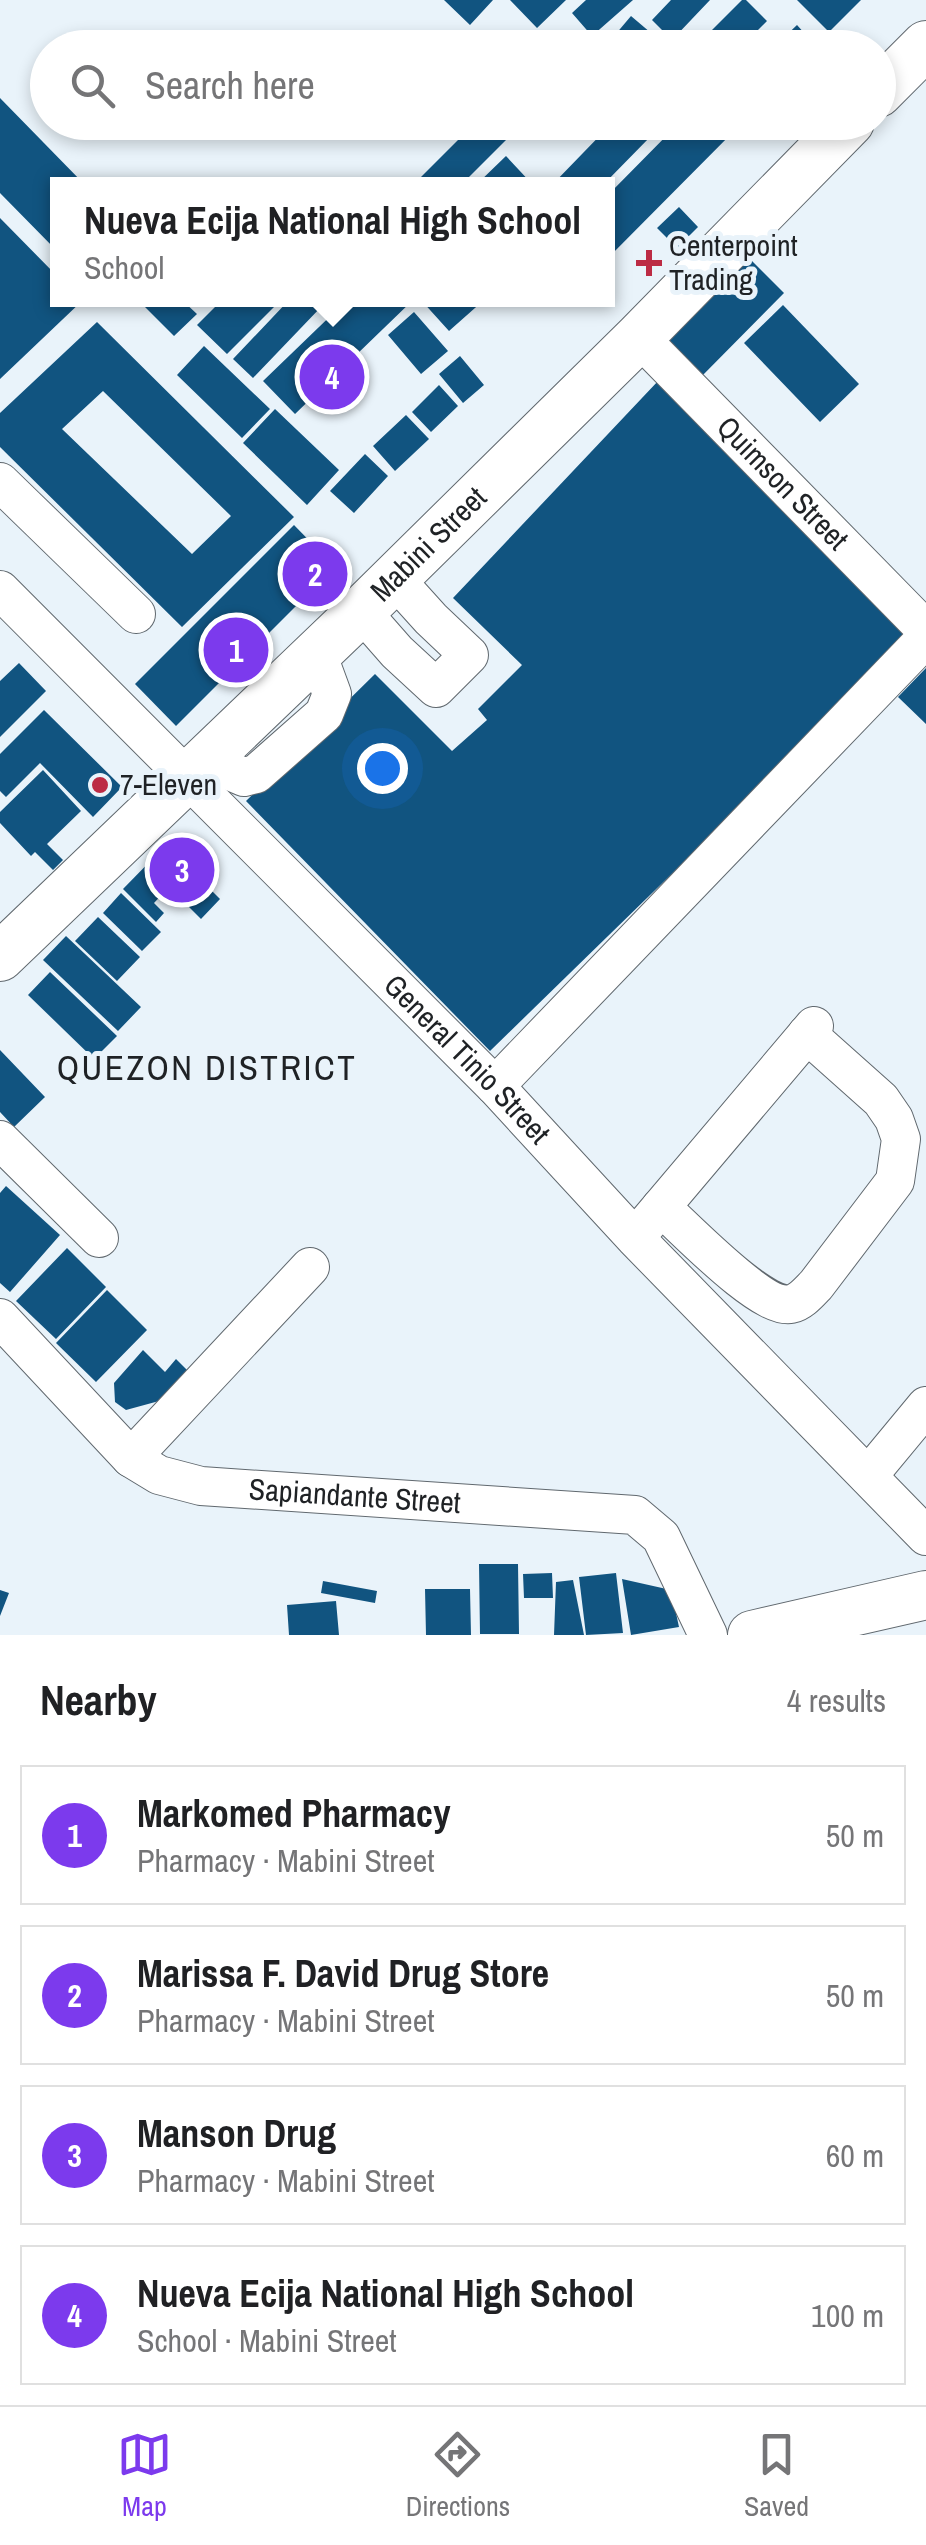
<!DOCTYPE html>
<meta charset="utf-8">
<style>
body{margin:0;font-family:"Archivo Narrow",sans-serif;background:#f2f2f2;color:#202124}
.you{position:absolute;left:382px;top:768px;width:35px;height:35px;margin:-25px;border:8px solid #fff;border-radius:50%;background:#1a73e8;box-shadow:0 0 0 15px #1a73e833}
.badge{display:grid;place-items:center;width:65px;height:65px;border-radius:50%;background:#7c3aed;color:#fff;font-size:32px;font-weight:700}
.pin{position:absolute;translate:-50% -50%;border:5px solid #fff;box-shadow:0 2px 10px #0006}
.popup{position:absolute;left:50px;top:177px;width:565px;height:130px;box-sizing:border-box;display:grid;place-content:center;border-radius:0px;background:#fff;filter:drop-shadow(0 2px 8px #0005);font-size:32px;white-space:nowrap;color:#757577}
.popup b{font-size:38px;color:#202124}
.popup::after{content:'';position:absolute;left:50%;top:100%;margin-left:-20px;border:20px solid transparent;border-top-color:#fff}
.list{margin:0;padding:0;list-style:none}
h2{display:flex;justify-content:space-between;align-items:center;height:130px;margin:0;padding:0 40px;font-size:42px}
h2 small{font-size:32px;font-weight:400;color:#757577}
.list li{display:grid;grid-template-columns:65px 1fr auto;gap:30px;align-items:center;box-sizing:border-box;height:140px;margin:0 20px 20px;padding:0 20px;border:2px solid #e0e0e0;border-radius:0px}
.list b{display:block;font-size:38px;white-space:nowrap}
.list p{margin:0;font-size:32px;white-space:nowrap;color:#757577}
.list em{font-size:32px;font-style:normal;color:#757577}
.icon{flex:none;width:55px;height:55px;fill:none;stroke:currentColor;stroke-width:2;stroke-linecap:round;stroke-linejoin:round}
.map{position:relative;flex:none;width:926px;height:1635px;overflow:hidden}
.search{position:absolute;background:#fff;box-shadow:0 5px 15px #0003;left:30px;right:30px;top:30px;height:110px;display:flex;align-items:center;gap:25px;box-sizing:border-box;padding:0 35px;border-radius:55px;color:#757577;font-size:38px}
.sheet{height:770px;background:#fff}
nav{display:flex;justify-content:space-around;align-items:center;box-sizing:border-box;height:140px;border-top:2px solid #e0e0e0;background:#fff;font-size:28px;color:#757577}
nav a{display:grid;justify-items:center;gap:5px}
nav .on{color:#7c3aed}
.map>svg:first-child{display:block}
.building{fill:#115480;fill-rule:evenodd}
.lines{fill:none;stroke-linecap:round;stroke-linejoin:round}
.minor-casing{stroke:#60686e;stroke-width:40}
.major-casing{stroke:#60686e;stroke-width:50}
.minor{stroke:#fff;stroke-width:38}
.major{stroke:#fff;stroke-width:48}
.poi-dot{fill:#bc2b44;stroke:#e9f3fa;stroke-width:4}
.labels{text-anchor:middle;stroke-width:10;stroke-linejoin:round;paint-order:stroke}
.poi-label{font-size:30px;fill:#1f2225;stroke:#e9f3fa;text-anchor:start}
.street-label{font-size:30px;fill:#1f2225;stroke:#e9f3fa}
.quarter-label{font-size:35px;letter-spacing:2.5px;fill:#1f2225;stroke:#e9f3fa}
</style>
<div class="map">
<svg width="926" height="1635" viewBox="0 0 926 1635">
<rect width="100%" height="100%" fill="#e9f3fa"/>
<path class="building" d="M444 0H493L470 25Z
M510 0H566L537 28Z
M586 0H633L592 36 572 13Z
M671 0H710L672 40 652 20Z
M742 0H746L767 21 740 48H717L706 36Z
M797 0H861L829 32Z
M631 16 664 44 661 48H604Z
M797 25 815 45 812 48H773Z
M564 34 578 48H550Z
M0 98 85 185H57V251L0 193Z
M476 122H524L461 185H413Z
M613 122H637L651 136 603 185H552Z
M680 122H743L607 259V196Z
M506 156 533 185H476Z
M679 207 698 227 677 248 657 228Z
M0 218 57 276V300H83L0 379Z
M739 248 784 293 698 380 653 334Z
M138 300H182L197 314 174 336Z
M222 300H281L227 354 197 325Z
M289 300H315L322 306 253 378 233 359Z
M347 300H413L295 414 263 381Z
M421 300H484L449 331Z
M783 305 859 384 820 422 744 343Z
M414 312 448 351 421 374 388 335Z
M97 322 294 517 182 627 0 447V413ZM103 391 231 516 192 554 62 429Z
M204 346 270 409 242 438 177 375Z
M460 356 484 385 463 403 439 374Z
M659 380 919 633 490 1051 246 801 375 674 452 751 487 720 478 709 522 665 453 598Z
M439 385 458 406 431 432 412 412Z
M275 409 339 470 307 505 243 443Z
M406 415 429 439 395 471 373 446Z
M365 454 388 476 354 513 330 491Z
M294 525 335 567 176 726 135 684Z
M19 663 46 691 0 737V681Z
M926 668V724L898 697Z
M44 710 122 787 93 817 40 763 6 797 0 791V754Z
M43 770 81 811 47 844 63 860 53 870 35 852 31 856 0 823V812Z
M166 845 220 899 201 919 169 887 154 903 164 913 156 922 123 889Z
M121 893 161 932 142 951 103 913Z
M98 917 140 957 117 981 75 941Z
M66 936 141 1007 118 1031 43 960Z
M50 972 117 1036 94 1059 28 995Z
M0 1050 45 1097 14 1127 0 1112Z
M6 1186 60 1235 10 1292 0 1283V1193Z
M67 1248 106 1287 56 1339 16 1301Z
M107 1290 147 1330 96 1382 56 1343Z
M143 1350 165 1372 176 1359 192 1375 170 1398 126 1410 115 1402 114 1383Z
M479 1564H518L519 1634H480Z
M552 1573 553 1598H524L523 1574Z
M616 1573 623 1633 586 1635 579 1577Z
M622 1579 671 1590 679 1627 631 1635Z
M573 1580 584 1635H554L556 1582Z
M323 1581 377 1591 375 1603 321 1593Z
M425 1589H470L471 1635H426Z
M0 1590 9 1593 0 1616Z
M336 1601 339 1635H289L287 1605Z"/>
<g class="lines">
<defs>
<g id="minor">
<path id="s1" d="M639 337 926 630"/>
<path d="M0 482 136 614"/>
<path id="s2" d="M0 590 495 1086 635 1238 926 1536"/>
<path d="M361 611 397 652 436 688 469 655 431 619 394 578"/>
<path d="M204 760 244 777 256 774 324 714 332 694 317 653"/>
<path d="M495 1086 926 638"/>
<path d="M0 1140 99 1238"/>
<path d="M661 1207C685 1228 762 1310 791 1304 801 1302 809 1292 816 1285L895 1181 901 1139 894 1119 881 1100 807 1034"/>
<path d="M645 1226 814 1026"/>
<path id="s3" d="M0 1318 131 1458 159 1475 201 1486 635 1515 661 1537 708 1635"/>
<path d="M131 1458 310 1267"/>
<path d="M868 1476 926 1406"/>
</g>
<g id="major">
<path d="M878 93 926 45"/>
<path id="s4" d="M0 957 361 611 639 337 850 122"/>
<path d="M752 1635 926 1595"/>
</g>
</defs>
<use href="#minor" class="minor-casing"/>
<use href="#major" class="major-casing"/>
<use href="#minor" class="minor"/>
<use href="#major" class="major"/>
</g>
<g class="poi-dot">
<path d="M644 248h10v10h10v10h-10v10h-10v-10h-10v-10h10z"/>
<circle cx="100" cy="785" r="10"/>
</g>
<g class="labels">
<g class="poi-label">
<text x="669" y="256">Centerpoint<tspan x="669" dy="34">Trading</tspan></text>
<text x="120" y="795">7-Eleven</text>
</g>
<g class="street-label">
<text dy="10" stroke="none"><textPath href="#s1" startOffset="205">Quimson Street</textPath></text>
<text dy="10" stroke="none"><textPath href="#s4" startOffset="595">Mabini Street</textPath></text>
<text dy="10" stroke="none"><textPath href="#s2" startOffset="662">General Tinio Street</textPath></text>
<text dy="10" stroke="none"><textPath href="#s3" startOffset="422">Sapiandante Street</textPath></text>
</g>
<g class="quarter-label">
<text x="207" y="1080">QUEZON DISTRICT</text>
</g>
</g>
</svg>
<div class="you"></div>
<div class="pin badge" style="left:236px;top:650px">1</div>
<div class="pin badge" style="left:315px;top:574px">2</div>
<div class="pin badge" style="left:182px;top:870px">3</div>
<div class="pin badge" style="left:332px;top:377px">4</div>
<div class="popup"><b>Nueva Ecija National High School</b>School</div>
<div class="search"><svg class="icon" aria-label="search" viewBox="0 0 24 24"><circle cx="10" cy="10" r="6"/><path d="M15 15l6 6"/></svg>Search here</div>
</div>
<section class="sheet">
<h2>Nearby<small>4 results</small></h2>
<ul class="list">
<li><span class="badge">1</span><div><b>Markomed Pharmacy</b><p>Pharmacy · Mabini Street</p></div><em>50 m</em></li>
<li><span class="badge">2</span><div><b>Marissa F. David Drug Store</b><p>Pharmacy · Mabini Street</p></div><em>50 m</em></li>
<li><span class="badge">3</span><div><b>Manson Drug</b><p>Pharmacy · Mabini Street</p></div><em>60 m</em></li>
<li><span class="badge">4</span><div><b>Nueva Ecija National High School</b><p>School · Mabini Street</p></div><em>100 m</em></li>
</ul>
</section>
<nav>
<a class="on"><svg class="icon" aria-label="map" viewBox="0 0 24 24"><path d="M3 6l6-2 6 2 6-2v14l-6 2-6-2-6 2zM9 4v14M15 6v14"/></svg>Map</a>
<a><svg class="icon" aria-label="directions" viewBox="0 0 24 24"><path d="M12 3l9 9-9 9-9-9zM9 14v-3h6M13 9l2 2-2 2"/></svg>Directions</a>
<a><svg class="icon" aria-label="saved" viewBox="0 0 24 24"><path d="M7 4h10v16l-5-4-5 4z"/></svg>Saved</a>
</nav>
